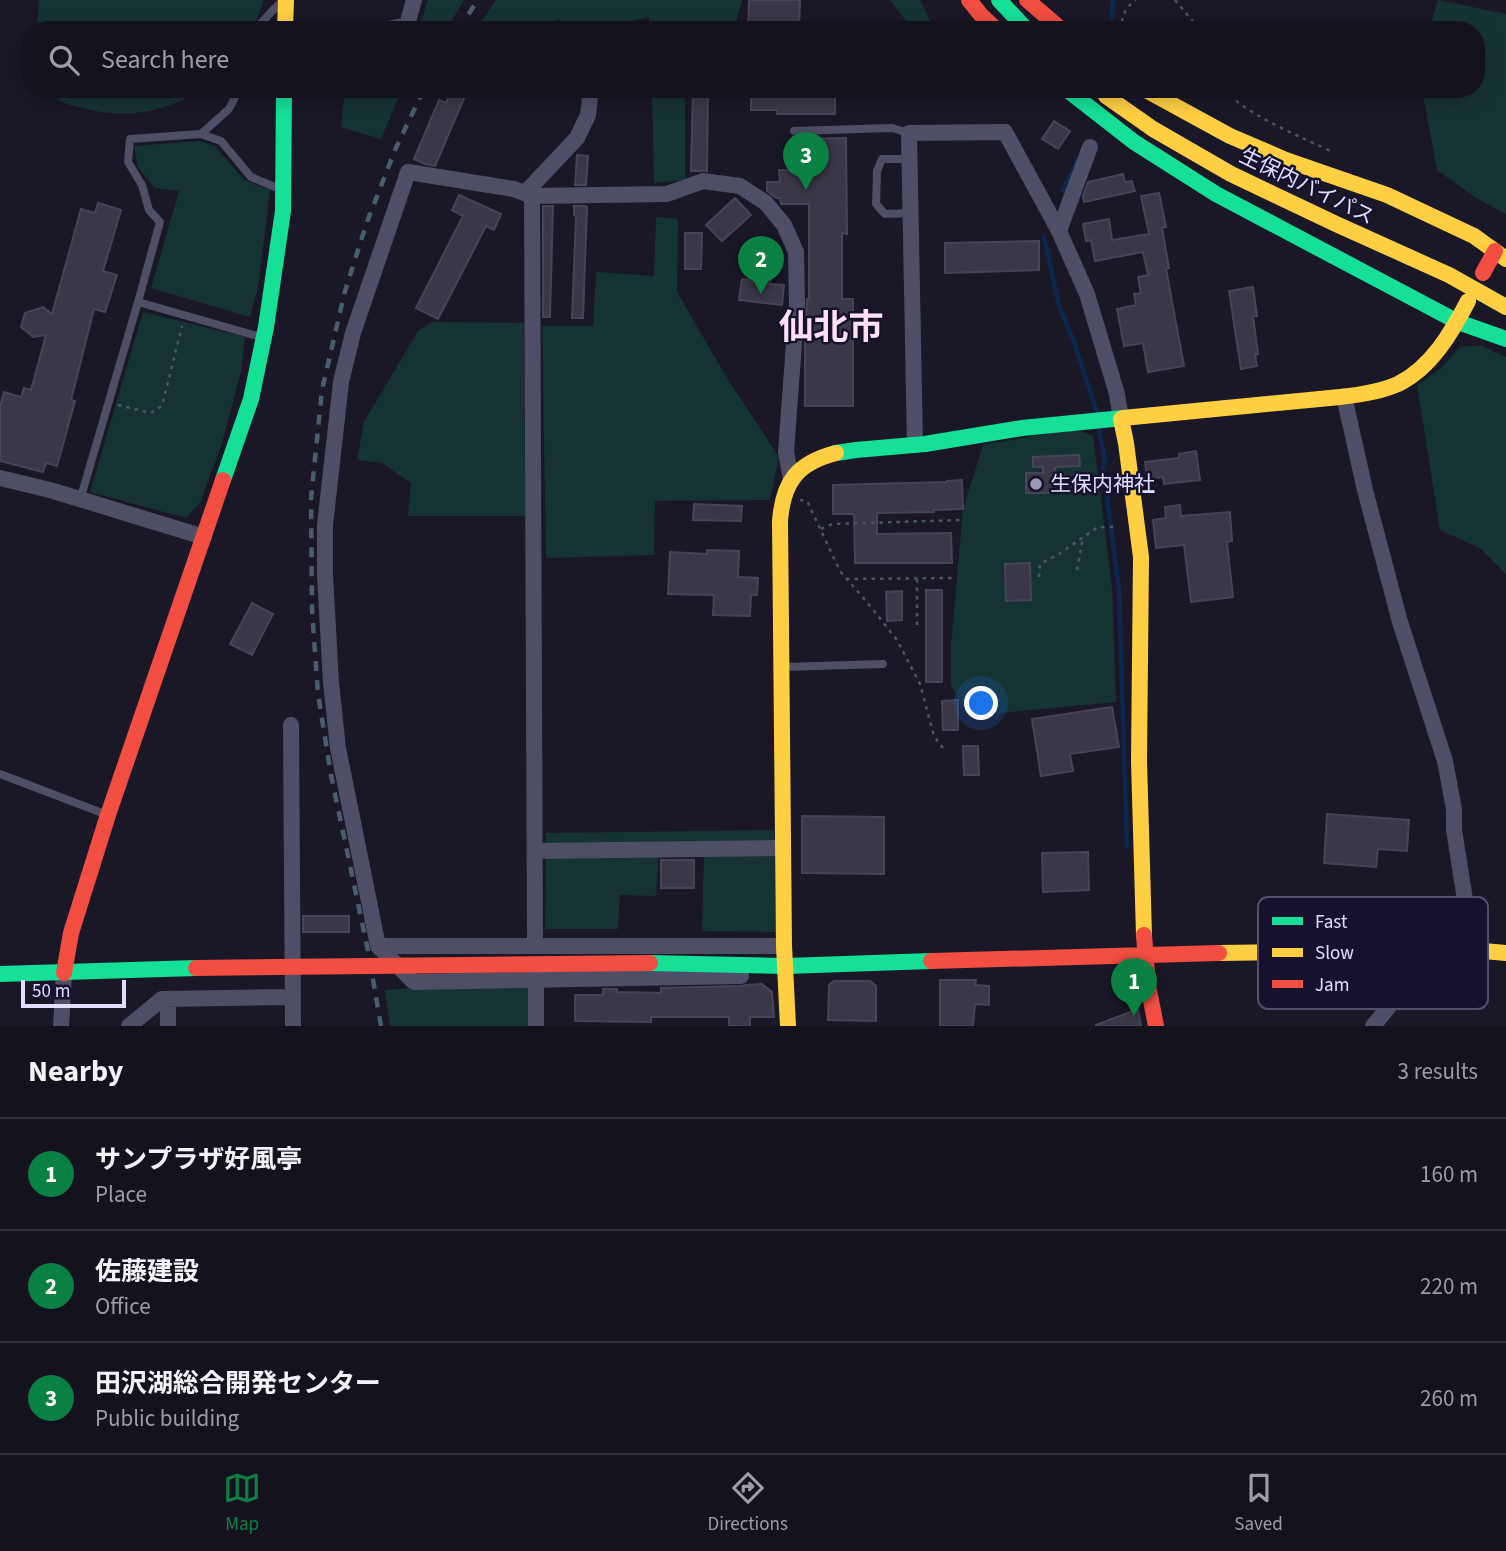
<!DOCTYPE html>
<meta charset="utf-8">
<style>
body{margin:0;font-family:"Source Sans 3","Noto Sans JP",sans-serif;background:#21202a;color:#f1f3f6}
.scale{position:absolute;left:21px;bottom:18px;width:105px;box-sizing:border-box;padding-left:7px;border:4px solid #e1deff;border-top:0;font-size:19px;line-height:24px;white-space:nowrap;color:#e1deff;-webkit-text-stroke:5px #16122d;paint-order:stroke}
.you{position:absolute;left:982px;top:704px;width:24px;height:24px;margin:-18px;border:5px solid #fff;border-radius:50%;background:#1a73e8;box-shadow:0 0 0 10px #1a73e833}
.badge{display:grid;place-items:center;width:46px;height:46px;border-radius:50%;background:#0b8043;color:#fff;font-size:23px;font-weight:700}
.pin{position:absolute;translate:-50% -58px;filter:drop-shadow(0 2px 4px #0008)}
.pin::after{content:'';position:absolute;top:37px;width:24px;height:21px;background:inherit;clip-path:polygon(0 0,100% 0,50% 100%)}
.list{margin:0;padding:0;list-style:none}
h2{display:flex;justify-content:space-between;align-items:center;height:91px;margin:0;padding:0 28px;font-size:30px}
h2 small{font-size:23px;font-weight:400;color:#9d9ea4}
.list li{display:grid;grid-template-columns:46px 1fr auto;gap:21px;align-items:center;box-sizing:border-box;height:112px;padding:0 28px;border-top:2px solid #33323b}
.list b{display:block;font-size:26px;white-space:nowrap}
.list p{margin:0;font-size:23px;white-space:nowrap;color:#9d9ea4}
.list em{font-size:23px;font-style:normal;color:#9d9ea4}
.icon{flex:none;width:38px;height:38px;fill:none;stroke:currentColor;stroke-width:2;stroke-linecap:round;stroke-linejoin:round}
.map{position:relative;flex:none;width:1506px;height:1026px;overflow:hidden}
.search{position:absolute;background:#14121d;box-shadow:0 4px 18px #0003;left:21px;right:21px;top:21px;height:77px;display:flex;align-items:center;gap:18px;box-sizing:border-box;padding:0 24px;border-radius:28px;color:#9d9ea4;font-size:26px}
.sheet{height:427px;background:#14121d}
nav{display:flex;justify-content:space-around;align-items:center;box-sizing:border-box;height:98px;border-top:2px solid #33323b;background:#14121d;font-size:19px;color:#9d9ea4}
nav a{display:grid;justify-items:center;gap:4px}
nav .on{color:#0b8043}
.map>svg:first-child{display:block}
.green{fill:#163334}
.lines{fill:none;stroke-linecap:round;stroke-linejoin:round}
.stream{stroke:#0e264d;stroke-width:4.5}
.building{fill:#3a3748;stroke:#474359;stroke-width:2}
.path{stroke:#485564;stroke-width:2.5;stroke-dasharray:3.5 5;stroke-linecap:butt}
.lane{stroke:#4e4e67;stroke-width:8}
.street{stroke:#4e4e67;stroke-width:16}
.fast{stroke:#16e098;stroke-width:16}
.slow{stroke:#ffcf43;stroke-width:16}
.jam{stroke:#f24e42;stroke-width:16}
.rail{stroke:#485e6f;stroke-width:4.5;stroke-dasharray:10 9;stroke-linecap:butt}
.jam-bridge{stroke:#f24e42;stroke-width:16}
.poi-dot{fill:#9b99b3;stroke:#16122d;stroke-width:2.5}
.labels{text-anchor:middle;stroke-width:5;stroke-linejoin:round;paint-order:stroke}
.street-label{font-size:21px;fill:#e1deff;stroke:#16122d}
.poi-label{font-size:21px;fill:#e1deff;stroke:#16122d;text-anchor:start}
.town-label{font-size:35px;font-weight:bold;fill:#ffe0f4;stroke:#16122d}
.key{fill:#16122d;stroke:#534f6c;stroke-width:2}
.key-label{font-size:19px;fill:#e1deff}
</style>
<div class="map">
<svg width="1506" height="1026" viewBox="0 0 1506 1026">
<rect width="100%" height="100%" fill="#1a1827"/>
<path class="green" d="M39 0H264L253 30H37Z
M428 0H464L448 27 420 24Z
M496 0H742L734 30H650L649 17 594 30H568L558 18 551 30H481L477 28Z
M890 0H920L935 30H913Z
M1438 0 1506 14V214L1476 198 1437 170 1422 89H1476V30H1429Z
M44 89H203C166 112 125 120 83 108 76 106 69 105 62 102 56 99 50 93 44 89Z
M345 89H402L381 139 341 127Z
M652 89H685V180L654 183Z
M199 141 215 146 244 180 270 190 258 288 250 317 151 288 179 191 155 188 138 168 134 146Z
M656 217 678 219 677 292 727 378 779 457 770 500 655 501 654 555 546 558 542 326H593L596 272 654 276Z
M143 312 245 337 241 372 222 443 200 503 186 518 90 492Z
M432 322 524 323 525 516H408L411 483 382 463 357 460 364 422 418 331Z
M1480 345 1506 357V574L1480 548 1440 530 1417 385 1441 368 1460 347Z
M1074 429 1093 436 1112 587 1116 702 969 716 951 685V646L963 509 983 445Z
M774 830 776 932 702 931 704 849 659 850 656 896 620 895 618 929H545L546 833Z
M536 979 532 1026H390L385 990Z"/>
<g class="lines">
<path class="stream" d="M1111 30 1113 0
M1063 191 1077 161
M1044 237 1059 306 1074 342 1097 413
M1098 425 1105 461 1103 467 1119 589 1127 847"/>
</g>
<path class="building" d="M749 0H800L799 30H748Z
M452 89H468L435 166 425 164 414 159 439 100 446 103Z
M693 89H708L707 171H691Z
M751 94H835V114H777V110H751Z
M1054 121 1070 131 1058 149 1042 139Z
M846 138 847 234 842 233V299H853V406H805V342L807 299H809V204H781L780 198H776L767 191V182H780L779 170H809L808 139Z
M577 155 588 156 586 185H575Z
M1123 174 1125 182 1132 181 1135 191 1084 202 1083 196 1088 182Z
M1159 193 1166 227 1162 228 1169 268 1166 269 1184 366 1148 372 1143 343 1124 346 1117 309 1136 305 1134 294 1141 293 1138 277 1148 275 1143 252 1095 261 1091 240 1086 241 1083 224 1109 219 1112 240 1149 234 1141 196Z
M459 195 501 214 494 230 486 226 438 319 416 308 463 216 452 210Z
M735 198 751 215 722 241 706 225Z
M98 203 121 210 103 271 117 275 105 312 94 309 71 400 75 401 57 466 46 463 43 472 0 461V407L4 392 21 397 24 388 31 390 46 335 33 337 21 327 25 313 43 307 52 314 81 209 95 213Z
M543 206H553L550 317H543Z
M574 206H585L587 207 583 318H572L576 215H574Z
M685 233H702L701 269H685Z
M1039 241V270L945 273V243Z
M758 271 771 273 770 284 784 285 782 305 739 300 742 279 757 281Z
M1253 287 1257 316H1253L1258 354 1255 355 1257 366 1241 369 1229 291Z
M1196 451 1200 480 1164 484 1163 477 1147 479 1145 462 1179 458V454Z
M1079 455 1080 466 1055 467V493H1026V473H1043V467H1033V457Z
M962 480 963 509 934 510V512L877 513V534L951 533 952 563H855L854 514H833V485L947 482V481Z
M694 504 742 506 741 521 693 520Z
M1180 505 1181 516 1230 512 1232 541 1227 542 1233 597 1191 602 1184 545 1156 548 1153 520 1166 518 1165 507Z
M707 550 739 551 738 577 758 578 757 595H751L750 616 713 615 714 595 668 594 670 552 707 554Z
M1030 563 1031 600 1006 601 1005 564Z
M926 590H942V682H926Z
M902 591V620L887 621 886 592Z
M252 603 273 614 252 655 230 644Z
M958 700V730H943L942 701Z
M1112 707 1119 747 1070 754 1073 771 1041 776 1032 719Z
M963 746H978L979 775H964Z
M1327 814 1409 820 1407 851 1378 849 1376 867 1324 863Z
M802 816 884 817V874L802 873Z
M1088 852 1089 890 1043 892 1042 853Z
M661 860H694V888H661Z
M303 916H349V932H303Z
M940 980H976L975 985 989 986V1005L975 1004 973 1026H940Z
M834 981H870L876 986V1021L828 1020 829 985Z
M762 984 772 992 774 1017H750V1026H729V1017H651V1022L575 1021V995H603V989H617V992L661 993V988L741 986 747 985Z
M1138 1009 1141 1026H1096V1025Z"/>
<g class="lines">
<path class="path" d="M1175 0 1200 30
M1120 30C1123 16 1124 8 1136 0
M1224 89C1244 114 1303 138 1333 152
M118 405 151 413 162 406 182 326
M1059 476 1114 477
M800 500 807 501 840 571 871 607 897 640 920 684 934 736 945 751
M821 529 832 524 960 520
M1077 570 1083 538
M1039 577 1040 564 1059 554 1098 527H1118
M846 579 955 578
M917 579V627"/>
<path class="lane" d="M259 30 261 23 281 2
M794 131 892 128 909 133
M201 134 229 109 239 89
M909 159H882L877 171 876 204 885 214 910 213
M138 302 261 337
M80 500 138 302 160 222 149 210 142 185 128 162 130 139 201 134 221 141 251 177 282 190
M783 667 883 664
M0 774 105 814"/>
<path class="street" d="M383 30 407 25 414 0
M525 193 577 138 588 115 591 89
M532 196 535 945
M1059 231 1090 147
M1344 396 1365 490 1400 622 1445 761 1454 809V830L1473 950
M915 445 909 133 1005 132 1059 231 1087 294 1117 394 1121 419
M0 478 50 490 204 537
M291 725 293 1026
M535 851 782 848
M378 946H784
M741 976 414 982 378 946 338 748 331 682 325 575V525L341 382 353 333 408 172 514 189 532 196 667 194 703 181 740 186 766 203 784 225 796 252 797 303 786 452 791 479
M61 1026 64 973
M129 1026 162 999 293 997
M168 1026V999
M536 1026V979
M1373 1026 1392 1003 1411 986 1414 951"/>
<path class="fast" d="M999 0 1027 30
M1066 89 1134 142 1216 194 1458 322 1506 339
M836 453 856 450 925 444 1022 428 1123 418
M223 480 251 399 266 327 283 211 284 89
M650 963 786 966 931 961
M0 974 196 968"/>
<path class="slow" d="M285 30 286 0
M1144 89 1230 136 1286 160 1387 195 1474 236 1506 259
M1106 96 1153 129 1231 174 1336 224 1449 275 1506 307
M1123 418 1340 397C1359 395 1380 392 1398 384 1431 368 1452 332 1468 301
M1121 419 1126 443 1141 557 1139 761 1144 935
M1219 953 1473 950 1506 953
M788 1026 784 946 780 521C783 482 797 463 836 453"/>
<path class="jam" d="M969 0 981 15 997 30
M1027 0 1062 30
M1483 273 1495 251
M1144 935 1148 985 1156 1026
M931 961 1219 953
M64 973 71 933 108 815 223 480"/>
<path class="rail" d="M458 30 478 0
M381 1026 368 951 331 775 318 694 312 610 311 498 322 390 345 291 367 222 395 150 424 89"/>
<path class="jam-bridge" d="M196 968 650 963"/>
</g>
<circle class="poi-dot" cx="1036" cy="484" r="7"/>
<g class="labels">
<g class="street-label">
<text transform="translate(1307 186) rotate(26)" y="7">生保内バイパス</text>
</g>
<g class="poi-label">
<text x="1050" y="491">生保内神社</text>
</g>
<g class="town-label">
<text x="831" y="339">仙北市</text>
</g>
</g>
<rect x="1258" y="897" width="230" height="112" rx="10" class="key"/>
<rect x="1272" y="917" width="31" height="8" fill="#16e098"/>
<rect x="1272" y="948" width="31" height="9" fill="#ffcf43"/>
<rect x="1272" y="980" width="31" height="8" fill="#f24e42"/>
<g class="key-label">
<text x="1315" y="928">Fast</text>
<text x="1315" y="959">Slow</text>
<text x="1315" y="991">Jam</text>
</g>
</svg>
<div class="scale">50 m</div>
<div class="you"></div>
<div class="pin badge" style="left:1134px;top:1016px">1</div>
<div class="pin badge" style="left:761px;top:294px">2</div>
<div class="pin badge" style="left:806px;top:190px">3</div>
<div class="search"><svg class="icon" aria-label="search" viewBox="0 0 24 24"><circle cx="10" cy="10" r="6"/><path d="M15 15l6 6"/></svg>Search here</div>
</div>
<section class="sheet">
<h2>Nearby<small>3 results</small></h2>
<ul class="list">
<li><span class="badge">1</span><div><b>サンプラザ好風亭</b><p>Place</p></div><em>160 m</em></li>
<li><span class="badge">2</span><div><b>佐藤建設</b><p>Office</p></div><em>220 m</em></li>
<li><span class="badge">3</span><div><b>田沢湖総合開発センター</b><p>Public building</p></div><em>260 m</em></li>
</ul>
</section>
<nav>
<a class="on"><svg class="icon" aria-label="map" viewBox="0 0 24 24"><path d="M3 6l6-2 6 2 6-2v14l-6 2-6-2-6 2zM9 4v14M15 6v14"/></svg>Map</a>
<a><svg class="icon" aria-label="directions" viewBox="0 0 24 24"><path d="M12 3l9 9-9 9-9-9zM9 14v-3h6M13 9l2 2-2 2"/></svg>Directions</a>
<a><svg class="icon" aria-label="saved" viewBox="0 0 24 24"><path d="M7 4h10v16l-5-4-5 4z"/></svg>Saved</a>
</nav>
